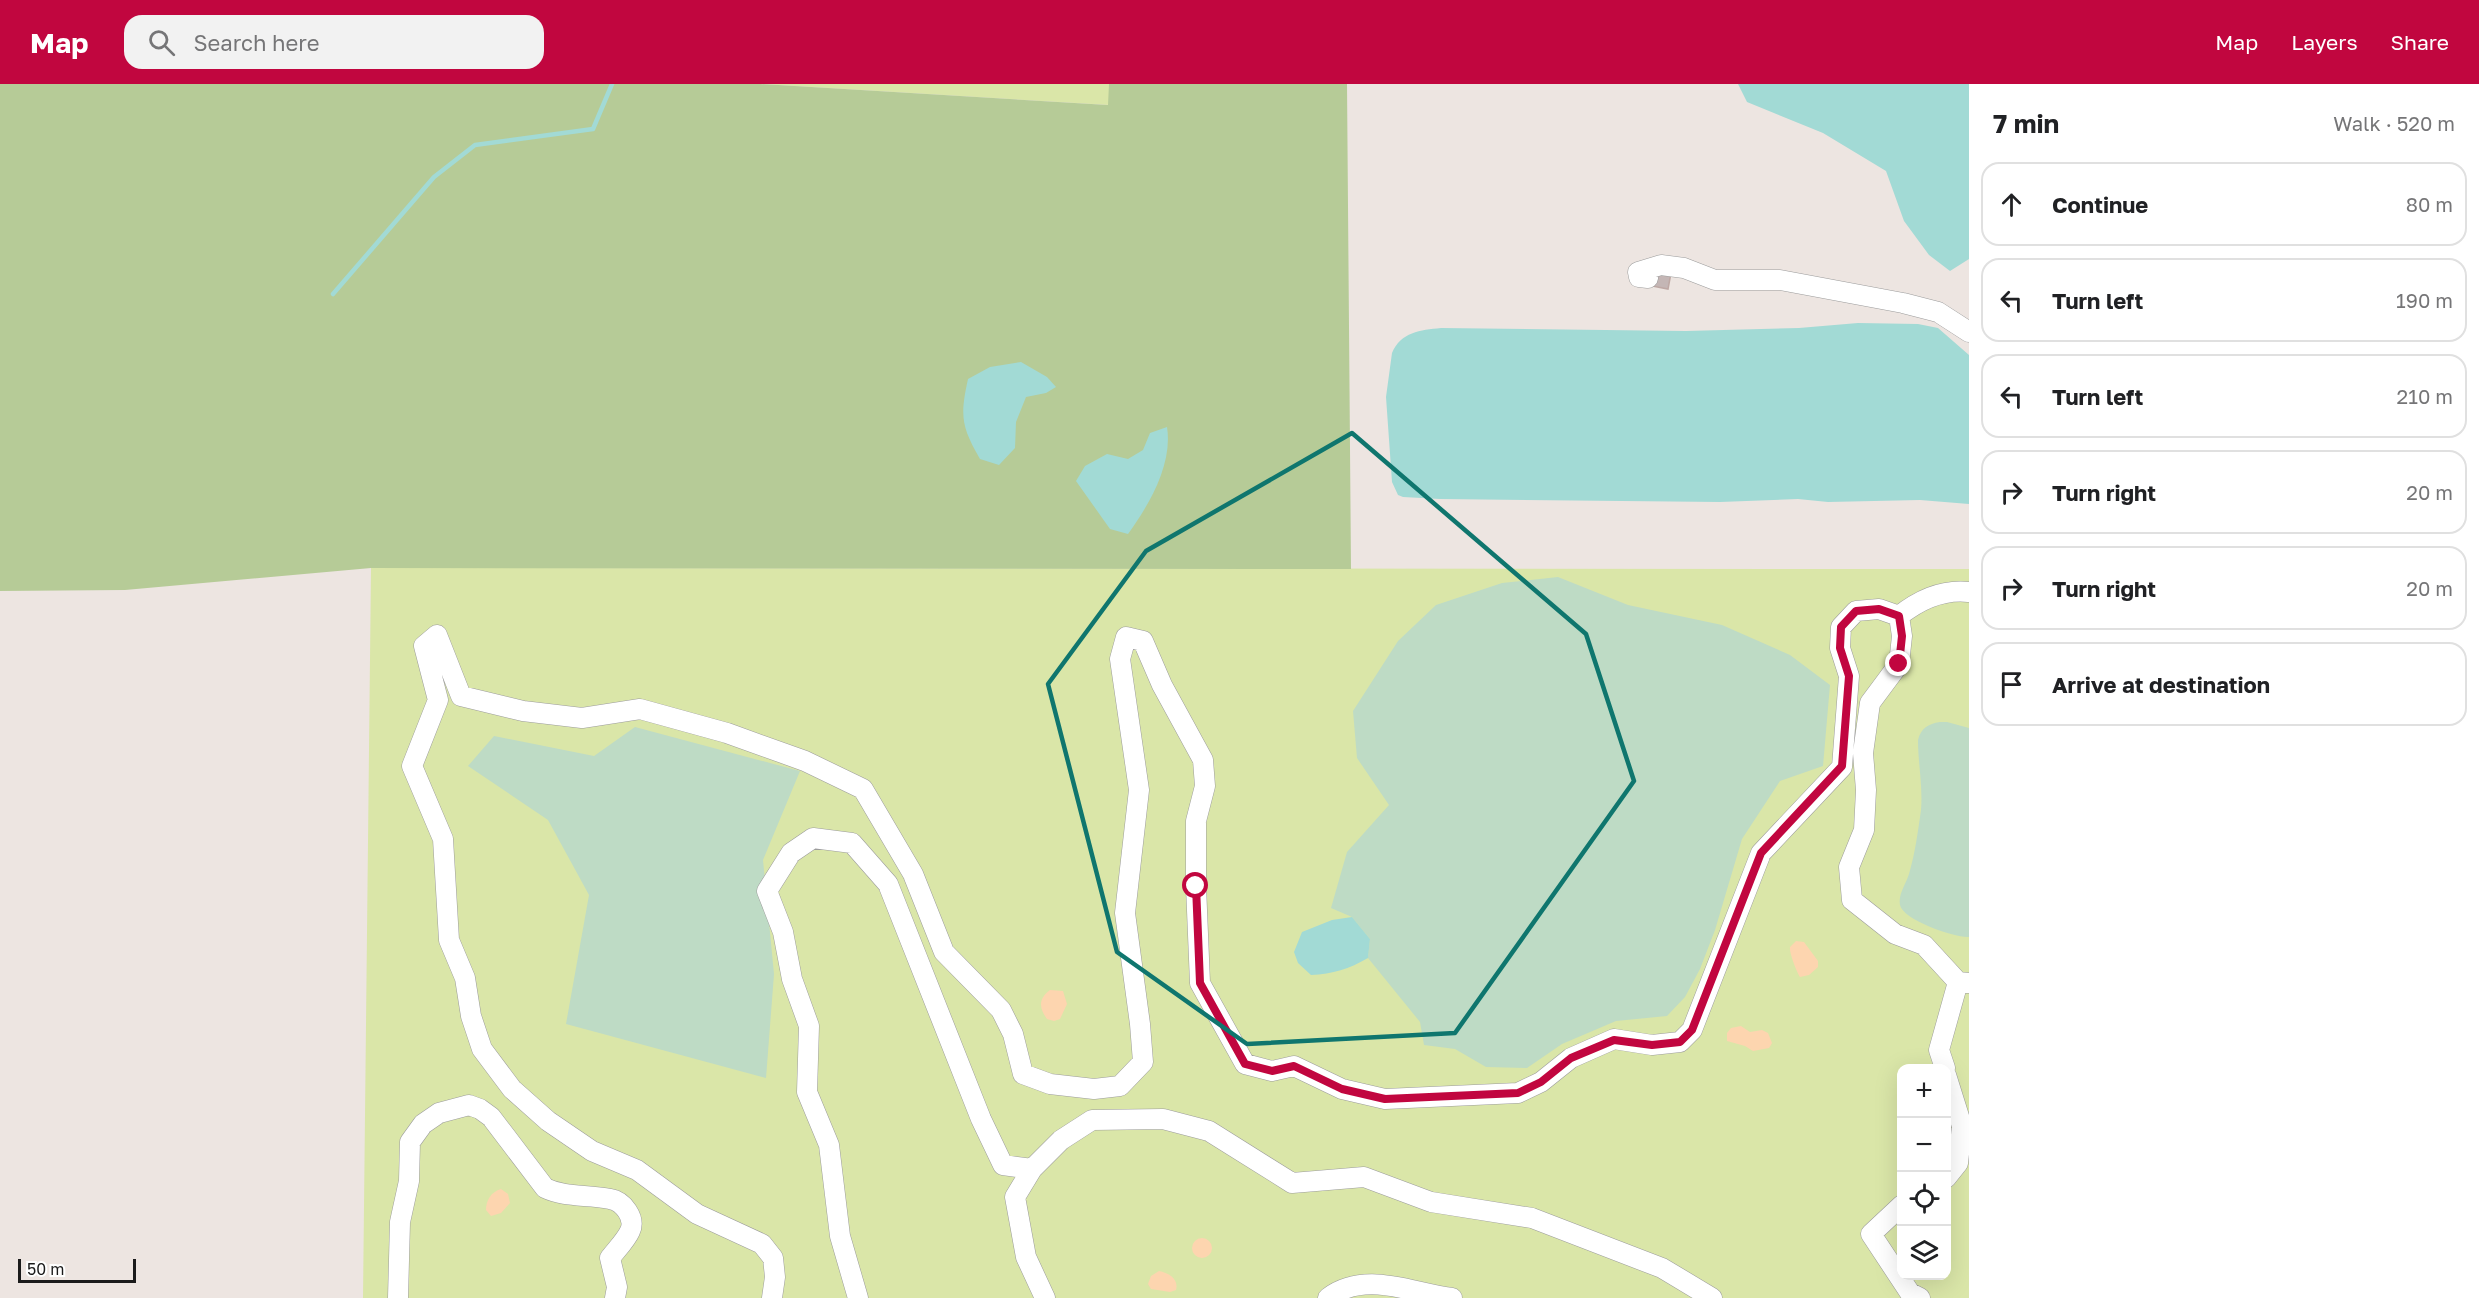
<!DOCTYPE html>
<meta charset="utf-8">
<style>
body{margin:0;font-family:"Golos Text",sans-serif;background:#f2f2f2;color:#202124}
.controls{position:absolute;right:18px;bottom:18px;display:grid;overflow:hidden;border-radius:12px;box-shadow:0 6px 24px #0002}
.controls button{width:54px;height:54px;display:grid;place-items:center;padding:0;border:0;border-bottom:2px solid #e0e0e0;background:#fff;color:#202124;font:30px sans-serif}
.scale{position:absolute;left:18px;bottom:15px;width:118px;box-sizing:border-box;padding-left:6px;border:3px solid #1b1b1b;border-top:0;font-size:16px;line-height:21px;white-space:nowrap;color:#1b1b1b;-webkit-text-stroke:4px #fff;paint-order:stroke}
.stop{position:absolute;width:18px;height:18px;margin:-14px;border:4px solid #c1063f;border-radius:50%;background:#fff}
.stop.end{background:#c1063f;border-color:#fff;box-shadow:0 2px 6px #0008}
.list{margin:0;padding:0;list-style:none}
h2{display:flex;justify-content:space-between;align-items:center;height:78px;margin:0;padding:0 24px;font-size:26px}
h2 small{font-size:20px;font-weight:400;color:#757577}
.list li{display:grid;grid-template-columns:39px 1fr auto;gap:18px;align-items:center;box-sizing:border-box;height:84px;margin:0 12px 12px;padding:0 12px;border:2px solid #e0e0e0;border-radius:18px}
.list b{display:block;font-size:22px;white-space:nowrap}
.list em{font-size:20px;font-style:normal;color:#757577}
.icon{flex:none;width:33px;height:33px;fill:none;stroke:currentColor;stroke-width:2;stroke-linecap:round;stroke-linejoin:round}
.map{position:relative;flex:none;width:1969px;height:1214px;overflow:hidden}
header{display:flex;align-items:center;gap:36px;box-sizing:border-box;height:84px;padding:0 30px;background:#c1063f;color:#fff}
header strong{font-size:28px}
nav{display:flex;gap:33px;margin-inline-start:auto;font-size:21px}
.search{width:420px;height:54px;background:#f2f2f2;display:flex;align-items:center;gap:15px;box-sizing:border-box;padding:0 21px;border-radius:18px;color:#757577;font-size:22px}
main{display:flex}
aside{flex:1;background:#fff}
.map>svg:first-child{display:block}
.grass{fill:#dae6a8;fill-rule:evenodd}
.forest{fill:#b6cb97}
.wetland{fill:#bedbc5}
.sand{fill:#fdd5af}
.water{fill:#a2dad5}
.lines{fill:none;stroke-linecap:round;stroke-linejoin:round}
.stream{stroke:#a2dad5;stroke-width:4.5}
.building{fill:#c4b6b5;stroke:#bea8a4;stroke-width:1.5}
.minor-casing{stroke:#9c9c9c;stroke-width:21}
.minor{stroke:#fff;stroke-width:20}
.route{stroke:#c1063f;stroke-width:8}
.marked{fill:none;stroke:#0f766e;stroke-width:4.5;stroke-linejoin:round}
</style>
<header>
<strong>Map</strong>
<div class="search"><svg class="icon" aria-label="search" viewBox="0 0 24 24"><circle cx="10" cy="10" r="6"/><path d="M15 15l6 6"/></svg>Search here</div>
<nav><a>Map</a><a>Layers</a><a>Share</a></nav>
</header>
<main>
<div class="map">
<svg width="1969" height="1214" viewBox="0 0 1969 1214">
<rect width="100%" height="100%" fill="#ede5e1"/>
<path class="grass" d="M760 0H1109V21Z
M371 484 1969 485V1214H363ZM1902 984H1946V1192H1902Z"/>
<path class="forest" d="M0 0H760L1108 21 1109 0H1347L1351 485 371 484 125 506 0 507Z"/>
<path class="wetland" d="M1558 493 1628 521 1722 541 1790 571 1830 601 1823 682 1780 697 1742 755 1715 846 1700 885 1685 913 1667 932 1616 937 1562 960 1527 984 1486 983 1455 965 1424 961 1420 938 1368 874 1370 855 1352 833 1331 824 1347 768 1389 721 1357 674 1353 627 1398 557 1436 521 1502 499Z
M1940 638H1947L1969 644V853C1955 854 1903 836 1900 821 1898 810 1906 800 1909 790 1915 770 1918 747 1921 726 1923 703 1918 679 1918 656 1921 644 1928 640 1940 638Z
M635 643 800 687 763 776 774 890 766 994 566 940 589 811 548 736 468 682 494 652 594 672Z"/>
<path class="sand" d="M1796 857 1804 858 1818 877V883L1809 891 1800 893C1797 888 1789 869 1790 863Z
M1050 906 1063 907 1067 920 1060 935 1054 937 1047 935C1039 924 1038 915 1050 906Z
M1741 942 1750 948 1762 946 1768 949 1772 959 1769 964 1753 967 1745 962 1727 957V949L1731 944Z
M501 1105 508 1110 510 1119 501 1129 491 1132 486 1126C486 1116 491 1108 501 1105Z
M1192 1164a10 10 0 1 1 20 0a10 10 0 1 1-20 0Z
M1159 1187C1169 1189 1179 1195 1176 1206L1170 1208 1151 1205 1148 1200 1151 1192Z"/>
<path class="water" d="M1738 0H1969V175L1950 187 1929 171 1904 137 1886 87 1823 49 1747 18Z
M1858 239 1918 240 1938 244 1969 271V420L1920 416 1828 418 1798 415 1720 418 1440 415 1403 413 1398 411 1392 398 1386 313 1392 269C1401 248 1420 246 1441 244L1686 247 1799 244Z
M1021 278 1047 293 1056 303 1046 309 1026 313 1016 338 1015 364 999 381 980 375C961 342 960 332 968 295L990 283Z
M1167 343C1173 380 1149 421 1128 450L1110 445 1076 397 1085 382 1107 370 1128 375 1143 366 1150 349Z
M1352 833 1370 855 1368 874C1349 885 1333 890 1311 891L1298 879 1294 868 1302 848 1332 836Z"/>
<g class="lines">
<path class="stream" d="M333 210 434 93 475 61 593 45 612 0"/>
</g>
<path class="building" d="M1655 186 1671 189 1668 205 1652 202Z"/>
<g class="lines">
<defs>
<path id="minor" d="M1648 194 1639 193 1638 188 1661 181 1684 184 1715 196H1780L1903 219 1938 228 1969 248
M1899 532C1919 516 1942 505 1969 508
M1945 984 1939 966 1958 898 1969 899
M1946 991 1962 1042 1958 1079 1946 1094
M1032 1085 1015 1113 1026 1173 1045 1214
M1902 1121 1871 1150 1910 1209 1920 1214
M398 1214 400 1138 409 1097 410 1058 423 1040 439 1029 469 1021 480 1025 491 1033 545 1104C566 1114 587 1110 610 1115 623 1117 636 1134 630 1147 626 1156 617 1165 610 1174L617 1203 615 1214
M772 1214 775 1193 773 1174 762 1160 697 1130 637 1086 592 1067 548 1037 512 1005 482 965 471 932 465 894 449 856 443 755 412 682 438 616 424 562 437 551 461 612 523 627 582 634 640 625 727 649 805 677 863 705 913 790 944 868 1001 926 1013 950 1023 990 1050 1000 1094 1005 1120 1002 1143 978 1140 940 1125 829 1139 706 1120 575 1126 553 1143 557 1162 601 1203 676 1205 702 1196 737V802L1200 899 1245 980 1272 987 1294 982 1342 1005 1385 1015 1518 1009 1541 998 1571 974 1614 955 1652 961 1680 958 1692 946 1761 769 1842 683 1849 592 1840 564 1841 543 1856 527 1879 525 1899 532 1902 552 1899 580 1870 619 1863 669 1866 706 1864 746 1849 783 1852 816 1895 850 1924 861 1958 898
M858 1214 840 1152 829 1061 807 1008 809 942 792 895 783 848 767 807 791 769 813 754 852 759 888 800 981 1035 1003 1081 1032 1085 1061 1056 1092 1036 1163 1035 1209 1047 1292 1099 1364 1093 1431 1118 1532 1134 1662 1184 1712 1214
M1328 1214C1365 1186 1411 1209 1452 1214"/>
</defs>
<use href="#minor" class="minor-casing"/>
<use href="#minor" class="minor"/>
</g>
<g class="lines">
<path class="route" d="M1196 802 1200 899 1245 980 1272 987 1294 982 1342 1005 1385 1015 1518 1009 1541 998 1571 974 1614 956 1652 961 1680 958 1692 946 1761 769 1842 682 1849 592 1840 564 1841 543 1856 527 1879 525 1899 532 1902 552 1899 580"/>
</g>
<path class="marked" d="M1352 349 1586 550 1634 697 1455 949 1247 960 1117 868 1048 600 1146 467Z"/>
</svg>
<div class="controls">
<button>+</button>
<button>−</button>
<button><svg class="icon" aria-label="locate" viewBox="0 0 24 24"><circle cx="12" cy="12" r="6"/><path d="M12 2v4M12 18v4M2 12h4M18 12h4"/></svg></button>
<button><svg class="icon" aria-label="layers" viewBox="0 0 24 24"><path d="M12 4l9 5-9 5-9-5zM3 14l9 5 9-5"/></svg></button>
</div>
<div class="scale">50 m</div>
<div class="stop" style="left:1196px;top:802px"></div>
<div class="stop end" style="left:1899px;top:580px"></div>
</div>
<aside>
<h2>7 min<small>Walk · 520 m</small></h2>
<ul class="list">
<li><svg class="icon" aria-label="ahead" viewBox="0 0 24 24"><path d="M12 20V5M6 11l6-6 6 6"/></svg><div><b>Continue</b></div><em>80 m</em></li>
<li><svg class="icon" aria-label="left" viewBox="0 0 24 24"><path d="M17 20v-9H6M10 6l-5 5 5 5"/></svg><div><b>Turn left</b></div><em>190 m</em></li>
<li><svg class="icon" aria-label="left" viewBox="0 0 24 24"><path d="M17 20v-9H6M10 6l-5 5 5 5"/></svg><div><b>Turn left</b></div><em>210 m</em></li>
<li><svg class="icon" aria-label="right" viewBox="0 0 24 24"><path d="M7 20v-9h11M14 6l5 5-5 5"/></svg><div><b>Turn right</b></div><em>20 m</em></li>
<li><svg class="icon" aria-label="right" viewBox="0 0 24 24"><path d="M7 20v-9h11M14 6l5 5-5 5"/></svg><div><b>Turn right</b></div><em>20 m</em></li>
<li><svg class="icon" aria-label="arrive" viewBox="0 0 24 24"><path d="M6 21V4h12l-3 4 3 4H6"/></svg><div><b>Arrive at destination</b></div></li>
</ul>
</aside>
</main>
